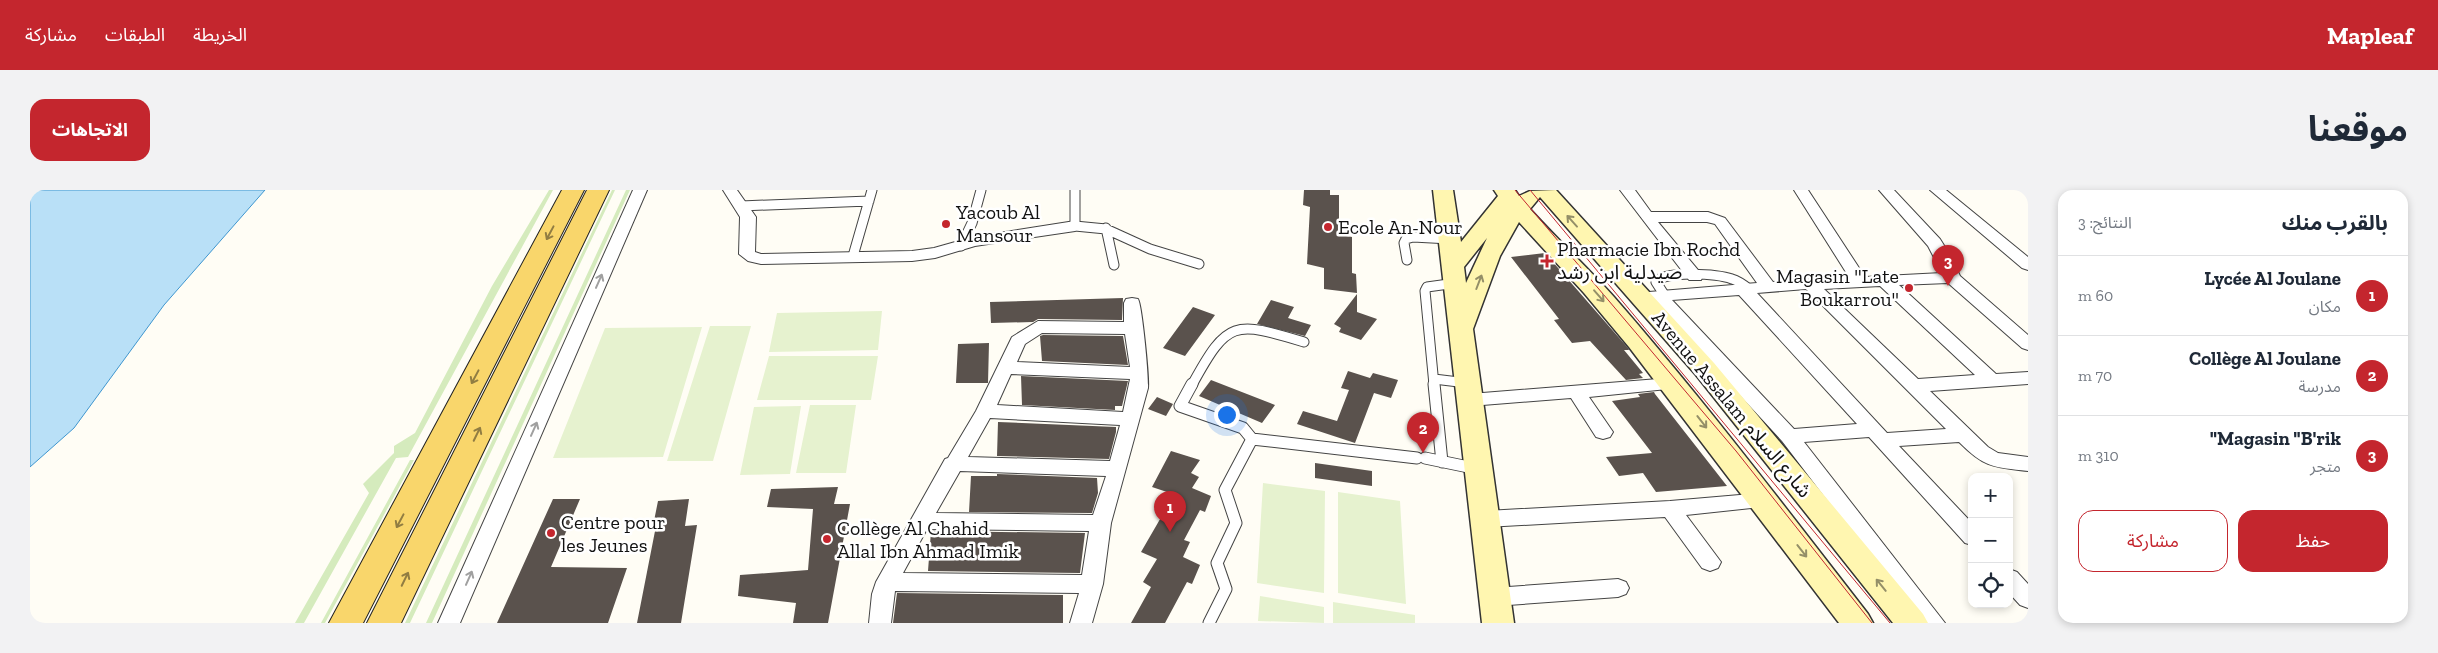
<!DOCTYPE html>
<html lang="ar">
<meta charset="utf-8">
<style>
body{margin:0;font-family:"Zilla Slab","Noto Sans Arabic",serif;background:#f2f2f3;color:#1f2937;direction:rtl}
.controls{position:absolute;right:15px;bottom:15px;display:grid;overflow:hidden;border-radius:10px;box-shadow:0 2px 8px #0003}
.controls button{width:45px;height:45px;display:grid;place-items:center;padding:0;border:0;border-bottom:1px solid #e0e1e3;background:#fff;color:#1f2937;font:25px sans-serif}
.you{position:absolute;left:1196px;top:224px;width:18px;height:18px;margin:-12px;border:4px solid #fff;border-radius:50%;background:#1a73e8;box-shadow:0 0 0 8px #1a73e833}
.badge{display:grid;place-items:center;width:32px;height:32px;border-radius:50%;background:#c4262e;color:#fff;font-size:16px;font-weight:700}
.pin{position:absolute;translate:-50% -41px;filter:drop-shadow(0 1px 2px #0008)}
.pin::after{content:'';position:absolute;top:26px;width:18px;height:15px;background:inherit;clip-path:polygon(0 0,100% 0,50% 100%)}
.list{margin:0;padding:0;list-style:none}
h2{display:flex;justify-content:space-between;align-items:center;height:65px;margin:0;padding:0 20px;font-size:21px}
h2 small{font-size:16px;font-weight:400;color:#747a83}
.list li{display:grid;grid-template-columns:32px 1fr auto;gap:15px;align-items:center;box-sizing:border-box;height:80px;padding:0 20px;border-top:1px solid #e0e1e3}
.list b{display:block;font-size:19px;white-space:nowrap}
.list p{margin:0;font-size:16px;white-space:nowrap;color:#747a83}
.list em{font-size:16px;font-style:normal;color:#747a83}
.actions{display:flex;gap:10px;padding:15px 20px}
.actions a{flex:1;padding:11px 0;border:1px solid #c4262e;border-radius:15px;text-align:center;font-size:18px;color:#c4262e}
.actions .main{background:#c4262e;color:#fff}
.icon{flex:none;width:28px;height:28px;fill:none;stroke:currentColor;stroke-width:2;stroke-linecap:round;stroke-linejoin:round}
.map{position:relative;flex:none;width:1998px;height:433px;overflow:hidden;direction:ltr;border-radius:15px}
header{display:flex;align-items:center;gap:30px;box-sizing:border-box;height:70px;padding:0 25px;background:#c4262e;color:#fff}
header strong{font-size:24px}
nav{display:flex;gap:28px;margin-inline-start:auto;font-size:18px}
.intro{display:flex;align-items:center;justify-content:space-between;box-sizing:border-box;height:120px;padding:0 30px}
h1{margin:0;font-size:35px}
.button{padding:12px 22px;border-radius:15px;background:#c4262e;color:#fff;font-size:18px;font-weight:700}
main{display:flex;gap:30px;padding:0 30px}
aside{flex:1;background:#fff;border-radius:15px;box-shadow:0 2px 8px #0003}
.map>svg:first-child{display:block}
.green{fill:#d5ebbd}
.pitch{fill:#e6f2cf}
.water{fill:#b9e0f7;stroke:#3f96cf}
.building{fill:#5a524d}
.lines{fill:none;stroke-linecap:round;stroke-linejoin:round}
.lane-far1-casing{stroke:#444;stroke-width:11}
.lane-casing{stroke:#444;stroke-width:13}
.street-casing{stroke:#444;stroke-width:2}
.secondary-casing{stroke:#333;stroke-width:3}
.primary-casing{stroke:#222;stroke-width:2}
.lane-far1{stroke:#fff;stroke-width:9}
.lane{stroke:#fff;stroke-width:11}
.street{fill:#fff;fill-rule:evenodd}
.secondary{fill:#fff6b0;fill-rule:evenodd}
.primary{fill:#f9d66b;fill-rule:evenodd}
.tram{stroke:#c4262e;stroke-width:1}
.oneway{stroke:#948f68}
.oneway2{stroke:#917d42}
.oneway3{stroke:#a0a0a0}
.poi-dot{fill:#c4262e;stroke:#fff;stroke-width:2}
.labels{text-anchor:middle;stroke-width:5;stroke-linejoin:round;paint-order:stroke}
.poi-label{font-size:20px;fill:#111;stroke:#fff;text-anchor:start}
.street-label{font-size:20px;fill:#111;stroke:#fff}
</style>
<header>
<strong>Mapleaf</strong>
<nav><a>الخريطة</a><a>الطبقات</a><a>مشاركة</a></nav>
</header>
<div class="intro"><h1>موقعنا</h1><a class="button">الاتجاهات</a></div>
<main>
<aside>
<h2>بالقرب منك<small>النتائج: 3</small></h2>
<ul class="list">
<li><span class="badge">1</span><div><b>Lycée Al Joulane</b><p>مكان</p></div><em>60 m</em></li>
<li><span class="badge">2</span><div><b>Collège Al Joulane</b><p>مدرسة</p></div><em>70 m</em></li>
<li><span class="badge">3</span><div><b>Magasin &quot;B'rik&quot;</b><p>متجر</p></div><em>310 m</em></li>
</ul>
<div class="actions"><a class="main">حفظ</a><a>مشاركة</a></div>
</aside>
<div class="map">
<svg width="1998" height="433" viewBox="0 0 1998 433">
<rect width="100%" height="100%" fill="#fffdf5"/>
<path class="green" d="M519 0H523L378 267 366 268 274 433H265L339 303 333 294 364 263V256L385 243 462 96Z
M582 0H585L380 433H375Z
M596 0H600L402 433H396Z
M380 270H384L295 433H291Z"/>
<path class="pitch" d="M852 121 848 160 739 162 747 123Z
M680 136H721L683 271H637Z
M672 137 633 267 523 268 575 138Z
M739 166H848L841 210H727Z
M780 215H826L816 283H766Z
M771 216 760 284 710 285 724 217Z
M1233 293 1295 301 1294 403 1227 393Z
M1308 302 1370 311 1376 414 1308 403Z
M1230 406 1294 417V433L1228 431Z
M1303 412 1385 425V433H1303Z"/>
<path class="water" d="M0 0H235L134 115 44 238 0 277Z"/>
<path class="building" d="M1274 0H1300V5H1309V32L1316 33V46L1322 47V83L1326 84 1327 103 1294 99V78L1277 74 1280 17 1273 15Z
M1515 63 1598 158 1599 160H1594L1613 183 1609 184 1613 188 1596 190 1560 151 1542 153 1524 130 1529 129 1481 67Z
M1327 104V122L1347 129 1331 150 1309 142 1311 138 1304 134Z
M1093 108 1092 130 1008 129 1003 132 961 133 960 112Z
M1241 110 1264 117 1258 128 1281 135 1275 146 1227 134Z
M1163 117 1185 125 1155 166 1133 158Z
M1013 145 1093 146 1098 175 1012 171 1010 146Z
M959 153 958 193H926L928 154Z
M1318 181 1340 188 1343 183 1368 190 1361 208 1344 203 1325 253 1267 234 1273 221 1307 231 1319 200 1311 198Z
M991 186 1098 191 1092 216H1085V220L992 215Z
M1181 190 1245 215 1232 233 1169 206Z
M1624 202 1625 204 1697 296 1626 302 1613 283 1589 286 1576 267 1622 263 1582 211 1610 207 1608 204Z
M1127 207 1143 214 1136 226 1118 219Z
M968 232 1086 237V242L1079 269 967 266Z
M1141 261 1170 270 1161 283 1169 287 1162 298 1181 306 1175 322 1170 320 1154 350 1160 352 1153 367 1170 375 1162 394 1157 392 1135 433H1101L1121 397 1113 392 1127 369 1111 362 1133 324 1125 321 1137 302 1122 297Z
M1285 273 1342 281V296L1285 288Z
M967 284 1067 288 1068 303 1062 323 939 322 941 286H967Z
M808 297 804 314H820L798 433H763L766 413 708 406 710 385 778 380 783 319 737 317 741 299Z
M523 309H550L521 377 597 378 578 433H467Z
M659 309 655 336 667 335 651 433H607L626 336H623L628 311Z
M901 341 1055 343 1050 383 898 381Z
M867 403 1033 405V433H863Z"/>
<g class="lines">
<defs>
<path id="lane-far1" d="M1045 0V36L1076 39 1120 59 1169 74
M711 16 839 11
M1076 38 1084 75
M931 56 942 33 951 0
M823 66 842 0
M1377 70 1374 53 1376 49 1383 47 1420 49
M1635 106 1626 92C1635 80 1688 84 1702 89 1709 91 1714 95 1719 99
M1404 189 1437 193
M1162 195C1198 129 1204 131 1274 152
M1404 195 1395 101 1397 97 1426 93"/>
<path id="lane" d="M1162 194 1150 216 1213 238 1222 249 1387 268
M1404 194 1412 272
M1395 268 1448 279
M1179 433 1196 399 1187 373 1206 333 1195 300 1222 249"/>
<path id="street" d="M603 0H617L430 433H408Z
M693 0H707L726 27 725 62 731 64 882 61 904 58 943 47 1045 31 1053 36 1045 41 945 56 905 68 882 71 731 74 718 71 709 64 710 27Z
M1590 0H1605L1621 22H1678L1695 28 1743 92 1819 87 1764 0H1778L1835 87 1912 83 1898 56 1849 0H1864L1910 49 1920 65 1930 86 1998 145V160L1992 158 1918 93 1869 95 1966 184 1998 182V194L1900 201 1958 257 1968 263 1998 267V281C1963 277 1955 278 1929 252L1869 256 1942 333V355L1935 353 1839 247 1774 252 1915 433H1891L1752 251 1624 112 1613 111 1611 107 1613 103 1619 102 1727 93 1685 34 1677 32H1628L1673 86 1671 90H1659ZM1850 96 1945 185 1888 189 1794 99ZM1776 99 1916 239 1857 243 1727 103ZM1709 105 1827 234 1764 239 1642 110Z
M1900 0H1916L1998 67V80L1992 78Z
M1102 108 1108 109C1112 115 1119 187 1118 198L1081 333 1073 394 1062 433H1040L1049 403 865 401 861 433H839L842 404 846 392 915 269 918 268 946 221 982 147 1008 131 1094 132V113L1096 109ZM1012 143 1095 144 1100 177 987 172 995 154ZM981 184 1100 189 1093 222 967 215ZM960 228 1090 235 1080 271 938 267ZM930 281 1076 286 1063 325 906 323ZM897 339 1059 341 1052 385 873 383Z
M1641 188 1647 190 1650 194 1647 198 1559 207 1583 242 1580 247 1573 249 1566 247 1541 208 1440 216 1433 215 1431 210 1433 205 1440 204Z
M1733 303 1740 306 1743 311 1740 316 1656 325 1691 372 1688 378 1680 381 1672 378 1635 327 1456 337 1449 335 1446 329 1449 323 1456 321 1640 311Z
M1979 379 1987 382 1998 394V418L1990 415 1979 403Z
M1588 389 1596 392 1599 398 1596 404 1588 407 1464 416 1456 413 1453 407 1456 401 1464 398Z"/>
<path id="secondary" d="M1403 0H1423L1431 52 1468 6 1464 0H1485L1489 6 1500 1 1526 0 1684 173 1893 424 1898 433H1863L1666 185 1510 7 1500 19C1527 49 1557 77 1584 107 1673 209 1755 317 1838 424L1843 433H1809L1599 157 1554 103 1489 32 1470 66 1443 139 1484 433H1452ZM1457 48 1436 93 1434 77Z"/>
<path id="primary" d="M532 0H554L333 433H299Z
M557 0H579L371 433H337Z"/>
</defs>
<use href="#lane-far1" class="lane-far1-casing"/>
<use href="#lane" class="lane-casing"/>
<use href="#street" class="street-casing"/>
<use href="#secondary" class="secondary-casing"/>
<use href="#primary" class="primary-casing"/>
<use href="#lane-far1" class="lane-far1"/>
<use href="#lane" class="lane"/>
<use href="#street" class="street"/>
<use href="#secondary" class="secondary"/>
<use href="#primary" class="primary"/>
<path class="tram" d="M1485 0 1706 261 1842 433
M1500 0 1860 433"/>
</g>
<defs><path id="oneway-shaft" d="M-6 0H5M1.5-3L5.5 0L1.5 3" fill="none" stroke-width="1.6" stroke-linecap="round" stroke-linejoin="round" transform="scale(1.25)"/></defs>
<g class="oneway">
<use href="#oneway-shaft" transform="translate(1542 31) rotate(-132)"/>
<use href="#oneway-shaft" transform="translate(1449 92) rotate(-69)"/>
<use href="#oneway-shaft" transform="translate(1569 106) rotate(49)"/>
<use href="#oneway-shaft" transform="translate(1672 232) rotate(52)"/>
<use href="#oneway-shaft" transform="translate(1772 361) rotate(52)"/>
<use href="#oneway-shaft" transform="translate(1851 395) rotate(-129)"/>
</g>
<g class="oneway2">
<use href="#oneway-shaft" transform="translate(520 43) rotate(118)"/>
<use href="#oneway-shaft" transform="translate(445 187) rotate(118)"/>
<use href="#oneway-shaft" transform="translate(447 244) rotate(-64)"/>
<use href="#oneway-shaft" transform="translate(370 331) rotate(118)"/>
<use href="#oneway-shaft" transform="translate(375 389) rotate(-64)"/>
</g>
<g class="oneway3">
<use href="#oneway-shaft" transform="translate(569 91) rotate(-66)"/>
<use href="#oneway-shaft" transform="translate(504 239) rotate(-66)"/>
<use href="#oneway-shaft" transform="translate(439 388) rotate(-66)"/>
</g>
<g class="poi-dot">
<circle cx="916" cy="34" r="5"/>
<circle cx="1298" cy="37" r="5"/>
<path d="M1514.5 63.5h5v5h5v5h-5v5h-5v-5h-5v-5h5z"/>
<circle cx="1879" cy="98" r="5"/>
<circle cx="521" cy="343" r="5"/>
<circle cx="797" cy="349" r="5"/>
</g>
<g class="labels">
<g class="poi-label">
<text x="926" y="29">Yacoub Al<tspan x="926" dy="23">Mansour</tspan></text>
<text x="1308" y="44">Ecole An-Nour</text>
<text x="1527" y="66">Pharmacie Ibn Rochd<tspan x="1527" dy="23">صيدلية ابن رشد</tspan></text>
<text x="1869" y="93" text-anchor="end">Magasin "Late<tspan x="1869" dy="23">Boukarrou"</tspan></text>
<text x="531" y="339">Centre pour<tspan x="531" dy="23">les Jeunes</tspan></text>
<text x="807" y="345">Collège Al Chahid<tspan x="807" dy="23">Allal Ibn Ahmad Imik</tspan></text>
</g>
<g class="street-label">
<text transform="translate(1702 214) rotate(50)" y="7">Avenue Assalam شارع السلام</text>
</g>
</g>
</svg>
<div class="controls">
<button>+</button>
<button>−</button>
<button><svg class="icon" aria-label="locate" viewBox="0 0 24 24"><circle cx="12" cy="12" r="6"/><path d="M12 2v4M12 18v4M2 12h4M18 12h4"/></svg></button>
</div>
<div class="you"></div>
<div class="pin badge" style="left:1140px;top:342px">1</div>
<div class="pin badge" style="left:1393px;top:263px">2</div>
<div class="pin badge" style="left:1918px;top:96px">3</div>
</div>
</main>
